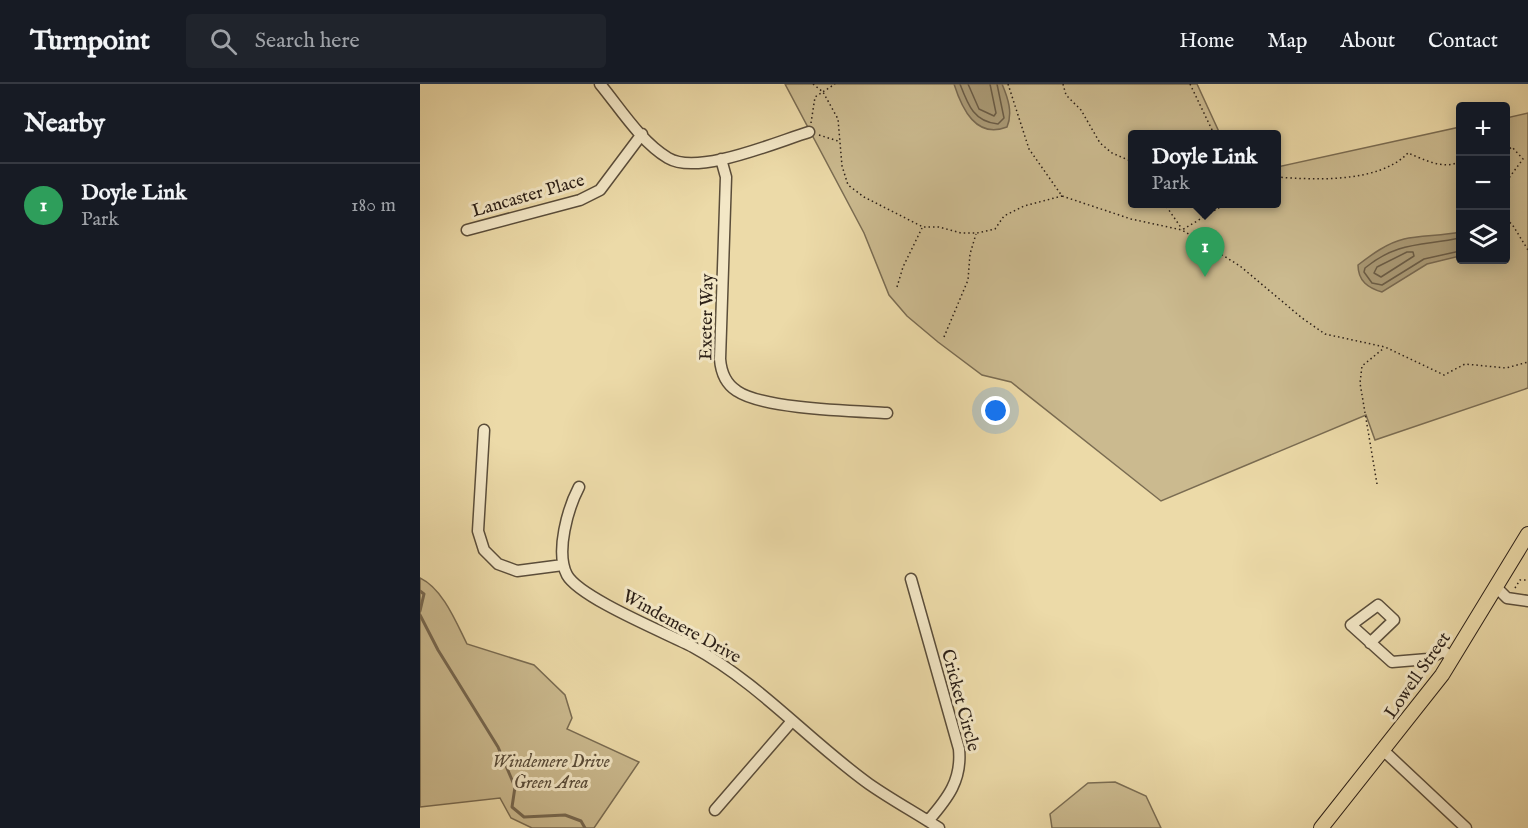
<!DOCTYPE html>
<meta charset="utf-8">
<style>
body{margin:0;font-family:"IM FELL English",serif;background:#20242c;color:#f1f3f6}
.controls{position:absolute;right:18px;top:18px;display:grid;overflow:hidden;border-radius:6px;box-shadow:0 3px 15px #0003}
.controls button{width:54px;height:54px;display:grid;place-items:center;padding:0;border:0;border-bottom:2px solid #363941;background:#171b24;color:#f1f3f6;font:30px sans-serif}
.you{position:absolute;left:576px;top:327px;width:21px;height:21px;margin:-15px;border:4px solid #fff;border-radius:50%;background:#1a73e8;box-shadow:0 0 0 9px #1a73e833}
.badge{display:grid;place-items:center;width:39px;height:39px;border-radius:50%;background:#7c3aed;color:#fff;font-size:20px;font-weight:700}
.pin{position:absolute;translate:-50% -50px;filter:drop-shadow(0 2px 3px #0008)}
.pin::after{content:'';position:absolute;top:32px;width:21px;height:18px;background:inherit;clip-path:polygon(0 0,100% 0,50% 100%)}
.popup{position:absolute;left:708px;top:46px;width:153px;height:78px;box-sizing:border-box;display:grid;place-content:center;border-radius:6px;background:#171b24;filter:drop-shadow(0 2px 4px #0005);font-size:20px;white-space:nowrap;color:#9ea1a6}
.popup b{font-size:22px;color:#f1f3f6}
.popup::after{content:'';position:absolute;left:50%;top:100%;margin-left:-12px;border:12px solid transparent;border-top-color:#171b24}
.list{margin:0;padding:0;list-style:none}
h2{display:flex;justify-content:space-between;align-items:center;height:78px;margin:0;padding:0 24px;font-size:26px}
h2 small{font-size:20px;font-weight:400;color:#9ea1a6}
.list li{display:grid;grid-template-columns:39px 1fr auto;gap:18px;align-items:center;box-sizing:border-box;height:84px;padding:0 24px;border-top:2px solid #363941}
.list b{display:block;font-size:22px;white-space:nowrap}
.list p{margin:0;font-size:20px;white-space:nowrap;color:#9ea1a6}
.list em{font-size:20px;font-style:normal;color:#9ea1a6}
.icon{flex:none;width:33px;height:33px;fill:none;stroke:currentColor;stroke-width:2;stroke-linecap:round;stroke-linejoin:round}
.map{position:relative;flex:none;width:1108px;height:744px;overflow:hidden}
header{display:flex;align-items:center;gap:36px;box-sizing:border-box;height:84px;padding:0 30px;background:#171b24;border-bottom:2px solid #363941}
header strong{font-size:28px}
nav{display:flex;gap:33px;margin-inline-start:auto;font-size:21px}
.search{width:420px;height:54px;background:#20242c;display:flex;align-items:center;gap:15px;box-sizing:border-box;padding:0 21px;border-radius:6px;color:#9ea1a6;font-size:22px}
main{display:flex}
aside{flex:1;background:#171b24}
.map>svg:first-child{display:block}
.green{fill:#cbba8f;stroke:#7a6c52;stroke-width:1.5}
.water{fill:#aa9a76;stroke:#776850;stroke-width:1.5}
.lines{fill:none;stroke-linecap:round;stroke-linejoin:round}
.shore{stroke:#6a5c46;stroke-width:1.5}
.stream{stroke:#776850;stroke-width:3}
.minor-casing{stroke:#5a4d3a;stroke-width:13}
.major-casing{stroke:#2a1e16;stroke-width:16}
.path{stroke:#2a1e16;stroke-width:1.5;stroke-dasharray:1.5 3;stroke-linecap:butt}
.minor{stroke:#f3e7c6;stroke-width:10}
.major{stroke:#ecdaa8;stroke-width:14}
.labels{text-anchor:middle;stroke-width:6;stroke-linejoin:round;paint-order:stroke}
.street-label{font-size:18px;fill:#2a1e16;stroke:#f3e7c6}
.park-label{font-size:18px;font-style:italic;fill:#5a4d3a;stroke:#f3e7c6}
</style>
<header>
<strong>Turnpoint</strong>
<div class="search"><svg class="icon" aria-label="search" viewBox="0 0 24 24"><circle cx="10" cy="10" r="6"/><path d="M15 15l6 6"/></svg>Search here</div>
<nav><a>Home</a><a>Map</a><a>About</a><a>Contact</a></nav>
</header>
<main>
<aside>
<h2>Nearby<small></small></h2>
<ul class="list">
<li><span class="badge" style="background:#2e9e5b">1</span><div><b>Doyle Link</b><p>Park</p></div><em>180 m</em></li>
</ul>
</aside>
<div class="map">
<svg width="1108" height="744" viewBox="0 0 1108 744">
<rect width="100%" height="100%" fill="#ecdaa8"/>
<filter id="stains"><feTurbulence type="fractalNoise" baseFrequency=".00333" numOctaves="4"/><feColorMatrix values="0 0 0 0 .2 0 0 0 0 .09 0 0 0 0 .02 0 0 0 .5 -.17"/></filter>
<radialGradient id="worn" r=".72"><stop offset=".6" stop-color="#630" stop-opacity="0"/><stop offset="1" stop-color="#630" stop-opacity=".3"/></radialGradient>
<path class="green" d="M365 0H777L800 50H713V119H857V83L1040 43V176H1086V34L1108 29V304L955 356 946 331 741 417 591 298 562 291 518 258 487 232 469 211 444 149Z
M0 494C23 505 36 538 47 560L114 581 145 611 152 634 147 645 219 678 174 744H112L91 734 80 714 0 723Z
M695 698 726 712 741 744H632L630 730 668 699Z"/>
<path class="water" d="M534 0H582C588 14 593 29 587 43 556 55 542 25 534 0Z
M1040 148V172L1007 180 962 208C948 204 938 197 938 181 951 171 967 159 984 155 1000 151 1022 152 1040 148Z"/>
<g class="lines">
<path class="shore" d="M540 0C548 21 554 38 578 40L584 34 577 0
M548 0 559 25 574 32 576 29 570 0
M1040 154C1002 162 978 157 945 184L944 188 952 199 962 201 1004 175 1040 167
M987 168H993L994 172 961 193 954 189 957 183Z"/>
<path class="stream" d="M0 507 4 510 0 527
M0 531 18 566 78 663 95 703 92 723 104 733 145 731 161 737 165 744"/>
<defs>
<path id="minor" d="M180 0C200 24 220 57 248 74 278 92 356 58 389 48
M301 75 306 93 300 275C301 288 306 300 317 307 343 325 433 327 467 329
M47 146 160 116 180 106 222 50
M64 346 58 447 64 466 78 480 97 487 143 481
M159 403C148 424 135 468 147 491 160 514 246 549 273 563 339 599 388 656 449 700 472 716 496 729 519 744
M491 495 539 665C542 696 528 714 508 737
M1076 503 1087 514 1108 517
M950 559 974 536 958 521 931 541 972 578 1008 575 1023 567 1033 574
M964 667 1046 744
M295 726 372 637"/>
<path id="major" d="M901 744 1022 591 1108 450"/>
</defs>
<use href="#minor" class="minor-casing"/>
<use href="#major" class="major-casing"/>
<path class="path" d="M393 0 403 8 418 35 422 82 428 101 444 113 503 143H519L541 149H557L575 145 584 132 604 122 642 112
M588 0 609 65 642 112 711 135 762 146
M643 0 646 11 661 26 680 59 692 69 713 78
M770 0 794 50
M391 39 395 13 415 0
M399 51 418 57
M1086 67 1092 63 1103 75 1086 98
M857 93C896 96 959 99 988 69 1003 75 1025 87 1040 77
M744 119 762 145
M807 119 762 146 820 182 882 234 905 250 965 263 1024 291 1045 280 1086 284 1108 278
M1086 136 1092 140 1108 166
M477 203 483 183 502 144
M524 253 548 196 550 170 556 150
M957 400 940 299 942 282 964 264
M1095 504 1100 496H1108"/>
<use href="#minor" class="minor"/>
<use href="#major" class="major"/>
</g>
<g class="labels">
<g class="street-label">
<text transform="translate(108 111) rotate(-16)" y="6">Lancaster Place</text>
<text transform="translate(286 233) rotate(-89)" y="6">Exeter Way</text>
<text transform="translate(262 542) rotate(29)" y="6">Windemere Drive</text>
<text transform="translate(997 591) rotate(-55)" y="6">Lowell Street</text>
<text transform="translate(541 616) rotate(75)" y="6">Cricket Circle</text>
</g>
<g class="park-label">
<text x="131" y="683">Windemere Drive<tspan x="131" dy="21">Green Area</tspan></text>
</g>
</g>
<rect width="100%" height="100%" filter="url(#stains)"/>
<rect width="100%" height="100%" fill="url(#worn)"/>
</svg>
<div class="controls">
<button>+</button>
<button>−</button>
<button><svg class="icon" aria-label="layers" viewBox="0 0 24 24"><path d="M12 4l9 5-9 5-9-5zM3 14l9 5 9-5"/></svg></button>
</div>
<div class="you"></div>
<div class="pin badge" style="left:785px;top:193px;background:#2e9e5b">1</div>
<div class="popup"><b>Doyle Link</b>Park</div>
</div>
</main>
